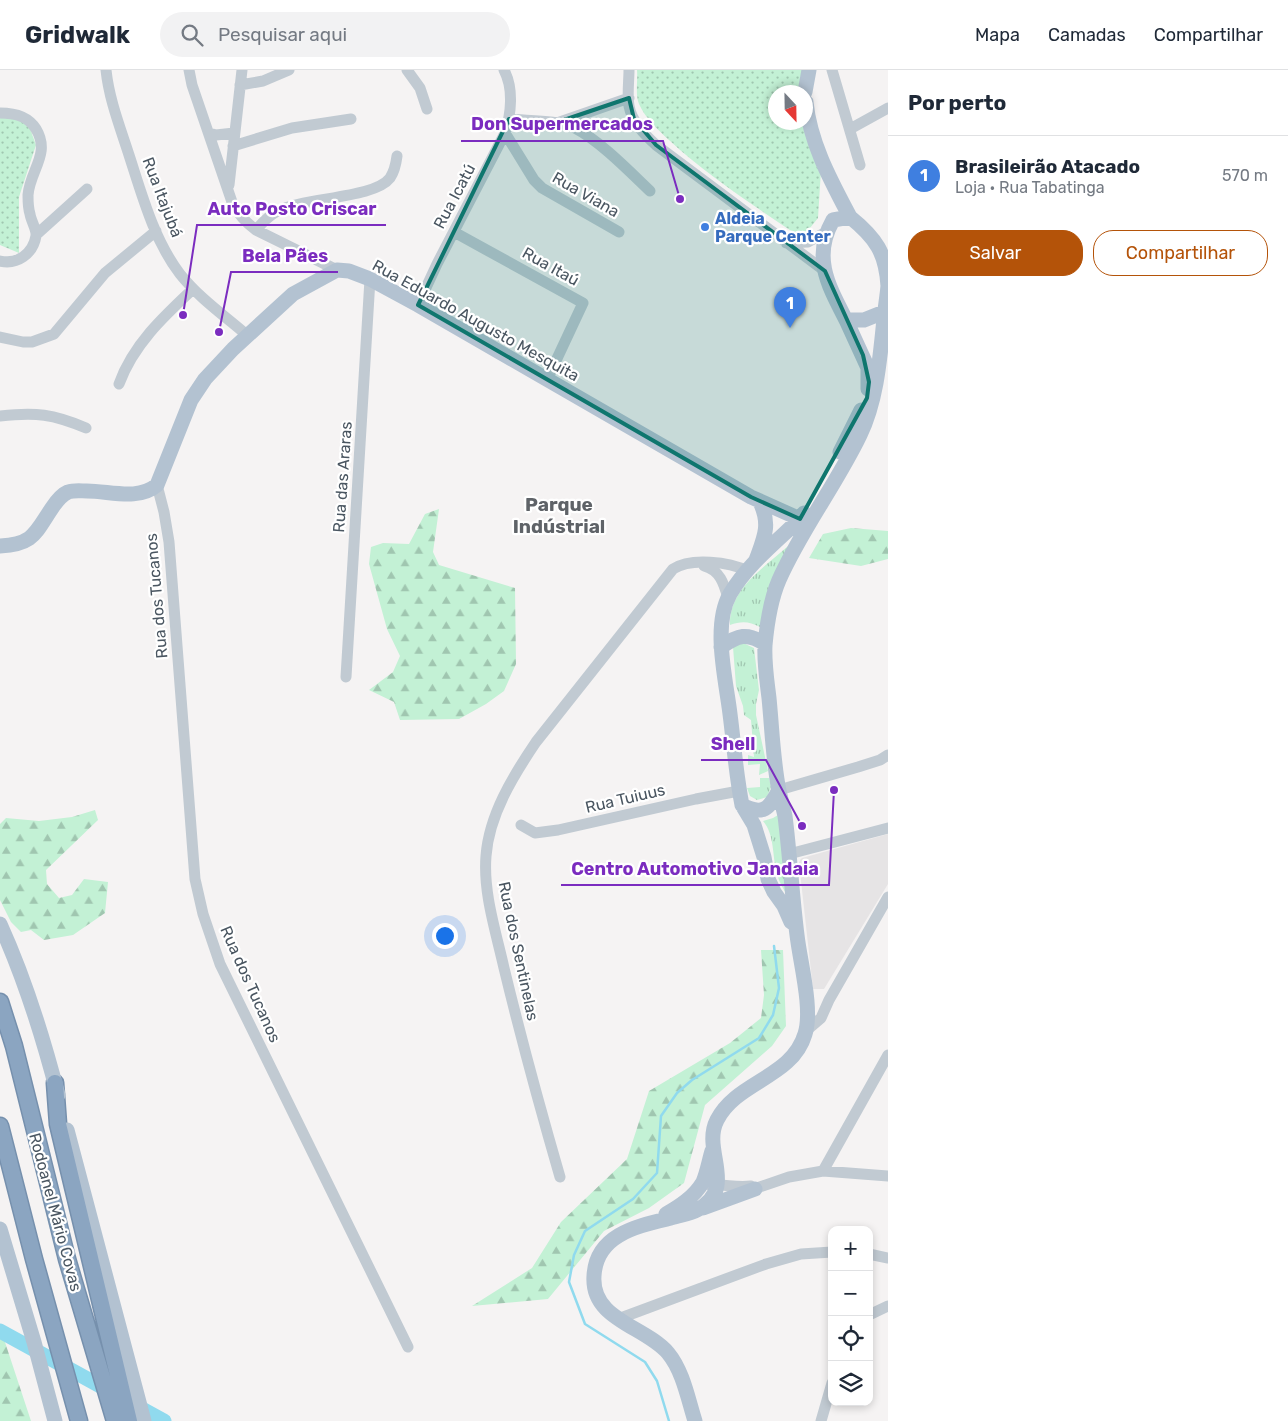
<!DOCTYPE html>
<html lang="pt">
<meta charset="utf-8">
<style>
body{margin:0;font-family:Rubik,sans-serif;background:#f2f2f3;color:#1f2937}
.controls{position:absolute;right:15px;bottom:15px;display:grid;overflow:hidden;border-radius:10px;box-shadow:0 2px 8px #0003}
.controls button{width:45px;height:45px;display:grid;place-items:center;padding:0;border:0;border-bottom:1px solid #e0e1e3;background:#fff;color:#1f2937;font:25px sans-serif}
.compass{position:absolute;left:768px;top:15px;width:45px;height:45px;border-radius:50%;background:#fff;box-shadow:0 2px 8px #0003;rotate:158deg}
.you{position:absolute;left:444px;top:865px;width:18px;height:18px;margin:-12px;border:4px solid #fff;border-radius:50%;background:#1a73e8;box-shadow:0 0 0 8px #1a73e833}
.badge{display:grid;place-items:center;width:32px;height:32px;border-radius:50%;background:#b45309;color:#fff;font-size:16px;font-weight:700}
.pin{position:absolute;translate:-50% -41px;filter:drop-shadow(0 1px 2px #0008)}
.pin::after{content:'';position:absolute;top:26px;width:18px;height:15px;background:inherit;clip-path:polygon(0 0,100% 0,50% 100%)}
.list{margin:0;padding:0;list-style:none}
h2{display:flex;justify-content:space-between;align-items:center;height:65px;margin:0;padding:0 20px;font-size:21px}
h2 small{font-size:16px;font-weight:400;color:#747a83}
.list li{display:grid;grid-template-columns:32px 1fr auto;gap:15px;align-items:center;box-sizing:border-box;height:80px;padding:0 20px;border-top:1px solid #e0e1e3}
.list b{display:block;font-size:19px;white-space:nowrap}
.list p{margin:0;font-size:16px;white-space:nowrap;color:#747a83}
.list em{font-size:16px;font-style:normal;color:#747a83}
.actions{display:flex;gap:10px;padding:15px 20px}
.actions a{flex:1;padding:11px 0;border:1px solid #b45309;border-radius:20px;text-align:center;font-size:18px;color:#b45309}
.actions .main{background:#b45309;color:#fff}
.icon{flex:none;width:28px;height:28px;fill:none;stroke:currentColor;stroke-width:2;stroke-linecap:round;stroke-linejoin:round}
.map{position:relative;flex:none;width:888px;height:1351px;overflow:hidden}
header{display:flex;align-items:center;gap:30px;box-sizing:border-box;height:70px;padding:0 25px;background:#fff;border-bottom:1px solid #e0e1e3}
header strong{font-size:24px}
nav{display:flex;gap:28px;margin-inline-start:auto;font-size:18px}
.search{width:350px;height:45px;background:#f2f2f3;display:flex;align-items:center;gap:12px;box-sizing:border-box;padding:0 18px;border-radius:28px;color:#747a83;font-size:19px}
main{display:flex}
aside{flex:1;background:#fff}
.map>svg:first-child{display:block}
.education{fill:#e6e4e5}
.grass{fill:url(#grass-tufts)}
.forest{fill:url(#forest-firs)}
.park{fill:url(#park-dots)}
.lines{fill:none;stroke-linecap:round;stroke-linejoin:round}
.stream{stroke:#90daee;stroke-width:2.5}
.river{stroke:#90daee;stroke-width:15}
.highway-casing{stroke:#7690ad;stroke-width:19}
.minor{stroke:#c1cad2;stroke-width:11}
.major{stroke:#b3c2d1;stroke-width:15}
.highway{stroke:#8ba5c1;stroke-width:16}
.marked{fill:#0f766e;fill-opacity:0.2;stroke:#0f766e;stroke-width:4;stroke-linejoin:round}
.shop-dot{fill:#3f7fe0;stroke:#fff;stroke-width:2}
.labels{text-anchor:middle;stroke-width:4.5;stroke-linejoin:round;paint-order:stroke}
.street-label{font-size:16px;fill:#4a5661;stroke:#fff}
.shop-label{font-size:16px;font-weight:bold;fill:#366cbe;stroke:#fff;text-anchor:start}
.quarter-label{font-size:19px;font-weight:bold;fill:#5f6368;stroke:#fff}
.leader{fill:none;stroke:#7b2cbf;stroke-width:2}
.callout-dot{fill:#7b2cbf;stroke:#fff;stroke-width:2}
.callout-label{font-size:18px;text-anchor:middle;font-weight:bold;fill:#7b2cbf;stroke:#fff;stroke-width:4.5;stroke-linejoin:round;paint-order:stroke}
</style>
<header>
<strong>Gridwalk</strong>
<div class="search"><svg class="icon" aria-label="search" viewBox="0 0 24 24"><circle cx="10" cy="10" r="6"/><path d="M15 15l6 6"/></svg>Pesquisar aqui</div>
<nav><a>Mapa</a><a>Camadas</a><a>Compartilhar</a></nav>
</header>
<main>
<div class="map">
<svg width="888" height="1351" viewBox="0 0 888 1351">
<defs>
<pattern id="grass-tufts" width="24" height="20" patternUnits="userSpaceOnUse" patternTransform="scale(1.25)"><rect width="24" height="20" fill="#c3f1d5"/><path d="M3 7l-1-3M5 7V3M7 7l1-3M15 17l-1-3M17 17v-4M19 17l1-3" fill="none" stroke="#a0c6b0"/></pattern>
<pattern id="forest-firs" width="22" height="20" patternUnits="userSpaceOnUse" patternTransform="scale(1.25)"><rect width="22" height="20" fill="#c3f1d5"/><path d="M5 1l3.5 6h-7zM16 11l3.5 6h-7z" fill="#a0c6b0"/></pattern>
<pattern id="park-dots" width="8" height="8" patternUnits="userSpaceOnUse" patternTransform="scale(1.25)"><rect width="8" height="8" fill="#c3f1d5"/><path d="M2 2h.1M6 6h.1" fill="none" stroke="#a0c6b0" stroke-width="1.8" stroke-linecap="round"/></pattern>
</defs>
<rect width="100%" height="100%" fill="#f5f3f3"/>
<path class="education" d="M888 764V814L824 919H813L799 793 800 790 802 788Z"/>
<path class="grass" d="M788 476 760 557C749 551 741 551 730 555 729 519 764 498 788 476Z
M743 573 754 578 759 620 756 634V645L768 701 759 705 760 694 748 695V685L754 687 751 650 744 645 743 636 736 616 733 577Z
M760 708H769L771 717 767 727 757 730 750 726 747 718 760 717Z
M778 745 787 825C783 818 779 812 777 804 772 786 775 765 763 751L773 748Z"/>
<path class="forest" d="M439 439 433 482 439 495 515 518 516 594 504 621 486 634 459 649 400 650 394 632 369 620 393 602 400 586 387 559 369 494 371 477 383 473 409 474 425 444Z
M851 458 888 461V489L861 496 809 488 823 464Z
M95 740 98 750 46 800 47 814 59 828 72 825 84 809 108 812 105 843 73 865 44 870 31 860 21 862 11 852 0 830V754L6 748 39 751 72 747Z
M761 880H783L786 956 772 976 705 1035 684 1113 649 1138 604 1161 548 1229 472 1236 532 1198 561 1152 627 1089 649 1021 730 973 761 948 764 925Z
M0 1257 31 1351H0Z"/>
<path class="park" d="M637 0H803L799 22H776V52L805 53 821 100 818 148 802 168C756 137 709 107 669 70 657 59 646 49 639 34 635 25 638 10 637 0Z
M0 46H12L29 56 36 75 19 127V183L0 175Z"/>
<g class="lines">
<path class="stream" d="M669 1351 657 1311 645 1292 585 1254 569 1212 574 1185 585 1161 633 1129 657 1103 661 1046 677 1023 692 1010 759 968 773 945 779 918 774 876"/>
<path class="river" d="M0 1261 113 1323
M133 1334 164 1351"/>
<defs>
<path id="highway" d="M0 932 14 976 67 1189 115 1351
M55 1013 58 1054 129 1351
M0 1056 34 1189 79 1351"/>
</defs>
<use href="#highway" class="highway-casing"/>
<path class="minor" d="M106 0C109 29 120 57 129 85 142 125 154 170 180 204 199 228 225 246 248 266
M189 0 192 15 232 132C238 144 245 152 256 160L337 200
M407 0 420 18 427 39
M629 0C629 11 627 25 629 36 632 52 644 64 656 75L825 201
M832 0 860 95
M240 15 263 11 289 0
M0 43C15 43 28 46 36 59 51 84 30 100 28 125 28 131 28 138 30 144 31 151 37 160 36 166 33 184 17 195 0 191
M509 49C528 51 559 50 575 58 600 71 630 102 650 121
M557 53 629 28
M850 59 888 38
M209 63 216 65 234 63
M505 63 534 110 542 118 619 162
M233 76 292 58 351 49
M229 115 242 0
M256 160C262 153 267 147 276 142 302 127 374 129 390 108 394 102 396 94 397 86
M454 162 583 233 547 310
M36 165 87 119
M786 173 808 172 826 162
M418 235 437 194 505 63C511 44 514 19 504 0
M0 267 23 272H32L54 264 105 203 156 161
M119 314C133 275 163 247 193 219
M0 346C36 342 53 344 86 358
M157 415 164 442 169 472 195 809 203 844 220 894 408 1277
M704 496C720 500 724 514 728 528
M346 607 370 209
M779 720 858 697 880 690 888 685
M521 755 535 763 558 760 696 729 739 721
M789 784 888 758
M807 960 821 948 829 930 888 827
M823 1101 888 985
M560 1107C540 1038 521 968 504 898 496 862 483 823 486 786 489 745 513 706 536 672L673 499C691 487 729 492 748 501
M710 1115C725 1114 736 1118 751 1116
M748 1121 789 1107 823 1101 888 1106
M869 1184 888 1188
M869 1245 888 1236
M618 1249 766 1194 801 1184 832 1182
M821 1351 832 1313"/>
<path class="major" d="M805 22 809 0
M806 32C810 73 831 111 850 147
M884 242 864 250H846C828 215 812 187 833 150L850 147C876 168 886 183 888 216
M846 250 868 298V319
M840 382 861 340
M0 476C34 474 35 463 52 438 56 432 61 425 68 422 74 420 81 421 87 421 110 421 138 431 157 415L191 330 205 309 233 279 293 224 337 200 349 201 370 209 418 235 751 427 800 449
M756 490C764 468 771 455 760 432
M721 577C738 565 747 562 765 574
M742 735C763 746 769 739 779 720
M791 852 784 836 774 822 768 809 764 787 754 755 742 735C736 705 734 675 730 644 726 610 712 556 730 524 747 495 776 472 800 449L804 443
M0 854C25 909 43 967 58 1025
M67 1060 144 1351
M703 1138 755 1119
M666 1144C680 1136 694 1127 703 1112 707 1103 709 1091 712 1081
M0 1159 34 1272 55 1351
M695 1351C688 1329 683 1301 668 1283 645 1256 591 1250 594 1206 596 1164 638 1156 671 1148 680 1145 690 1144 697 1140 739 1117 701 1081 717 1050 737 1011 792 1008 805 964 813 939 800 892 797 865 792 826 790 786 785 746 783 738 781 729 779 721 773 691 772 658 769 628 767 611 764 593 765 575 767 553 770 531 779 510 801 460 836 415 860 365 877 330 880 287 884 249 885 238 887 227 888 216"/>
<use href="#highway" class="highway"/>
</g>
<path class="marked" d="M629 28 634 49 656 75 825 201 863 285 869 312 867 328 800 449 751 427 418 235 509 49 555 53Z"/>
<circle class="shop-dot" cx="705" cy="157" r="5"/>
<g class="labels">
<g class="street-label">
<text transform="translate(586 124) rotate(30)" y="6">Rua Viana</text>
<text transform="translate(454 126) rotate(-62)" y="6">Rua Icatú</text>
<text transform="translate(163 127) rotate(69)" y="6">Rua Itajubá</text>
<text transform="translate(551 196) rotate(29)" y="6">Rua Itaú</text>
<text transform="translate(476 250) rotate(29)" y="6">Rua Eduardo Augusto Mesquita</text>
<text transform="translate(342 407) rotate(-86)" y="6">Rua das Araras</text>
<text transform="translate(156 526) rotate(-95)" y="6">Rua dos Tucanos</text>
<text transform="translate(625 728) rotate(-13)" y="6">Rua Tuiuus</text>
<text transform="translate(519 881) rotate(78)" y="6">Rua dos Sentinelas</text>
<text transform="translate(251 914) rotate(66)" y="6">Rua dos Tucanos</text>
<text transform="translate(56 1142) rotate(75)" y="6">Rodoanel Mário Covas</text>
</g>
<g class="shop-label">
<text x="715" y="154">Aldeia<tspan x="715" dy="18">Parque Center</tspan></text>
</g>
<g class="quarter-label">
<text x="559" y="441">Parque<tspan x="559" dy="22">Indústrial</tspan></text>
</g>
</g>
<path class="leader" d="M680 129L663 71H461M183 245L197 155H386M219 262L231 202H338M802 756L766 690H701M834 720L829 815H561"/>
<g class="callout-dot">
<circle cx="680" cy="129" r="5"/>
<circle cx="183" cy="245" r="5"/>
<circle cx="219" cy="262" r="5"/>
<circle cx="802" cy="756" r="5"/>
<circle cx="834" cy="720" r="5"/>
</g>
<g class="callout-label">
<text x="562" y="60">Don Supermercados</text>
<text x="292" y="145">Auto Posto Criscar</text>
<text x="285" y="192">Bela Pães</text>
<text x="733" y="680">Shell</text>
<text x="695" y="805">Centro Automotivo Jandaia</text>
</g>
</svg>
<div class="controls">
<button>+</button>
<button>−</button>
<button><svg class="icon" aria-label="locate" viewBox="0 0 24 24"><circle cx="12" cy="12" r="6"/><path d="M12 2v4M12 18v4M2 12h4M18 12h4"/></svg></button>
<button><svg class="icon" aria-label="layers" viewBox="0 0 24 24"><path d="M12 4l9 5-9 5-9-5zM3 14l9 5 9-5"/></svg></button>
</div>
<svg class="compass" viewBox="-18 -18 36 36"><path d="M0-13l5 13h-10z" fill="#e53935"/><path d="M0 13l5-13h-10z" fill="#747a83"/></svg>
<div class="you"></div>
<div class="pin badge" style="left:790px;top:258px;background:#3f7fe0">1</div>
</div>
<aside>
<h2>Por perto<small></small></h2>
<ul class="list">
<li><span class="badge" style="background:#3f7fe0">1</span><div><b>Brasileirão Atacado</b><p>Loja · Rua Tabatinga</p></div><em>570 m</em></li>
</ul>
<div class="actions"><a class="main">Salvar</a><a>Compartilhar</a></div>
</aside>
</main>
